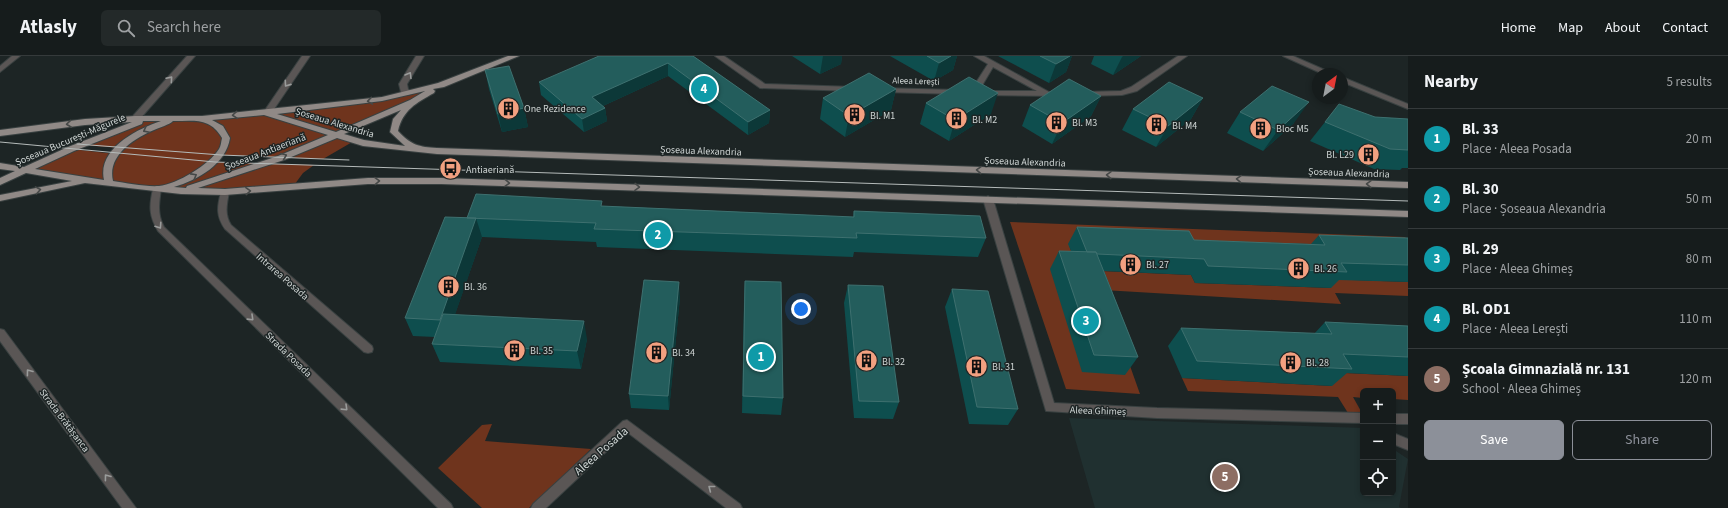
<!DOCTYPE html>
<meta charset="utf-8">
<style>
body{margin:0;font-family:"Source Sans 3",sans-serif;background:#232929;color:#f1f3f6}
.controls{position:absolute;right:12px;bottom:12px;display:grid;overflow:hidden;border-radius:6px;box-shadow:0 2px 6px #0003}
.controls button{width:36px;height:36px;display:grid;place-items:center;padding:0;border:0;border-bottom:1px solid #353a3b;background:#161c1c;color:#f1f3f6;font:20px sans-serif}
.compass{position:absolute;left:1312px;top:12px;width:36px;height:36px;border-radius:50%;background:#161c1c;box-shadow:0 2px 6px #0003;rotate:32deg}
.you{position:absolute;left:801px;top:253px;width:14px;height:14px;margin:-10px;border:3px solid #fff;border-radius:50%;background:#1a73e8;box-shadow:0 0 0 6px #1a73e833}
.badge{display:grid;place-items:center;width:26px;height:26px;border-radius:50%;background:#8c9099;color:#fff;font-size:13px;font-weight:700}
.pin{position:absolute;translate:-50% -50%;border:2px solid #fff;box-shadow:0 1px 4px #0006}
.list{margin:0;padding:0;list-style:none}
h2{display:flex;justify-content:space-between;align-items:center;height:52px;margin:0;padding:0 16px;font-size:17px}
h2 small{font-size:13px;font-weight:400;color:#9ea1a3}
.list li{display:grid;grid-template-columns:26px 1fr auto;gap:12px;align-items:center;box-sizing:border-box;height:60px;padding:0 16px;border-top:1px solid #353a3b}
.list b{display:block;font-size:15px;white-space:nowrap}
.list p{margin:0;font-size:13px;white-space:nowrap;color:#9ea1a3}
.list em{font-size:13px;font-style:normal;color:#9ea1a3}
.actions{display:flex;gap:8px;padding:12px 16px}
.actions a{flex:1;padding:9px 0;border:1px solid #8c9099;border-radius:6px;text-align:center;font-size:14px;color:#8c9099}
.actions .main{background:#8c9099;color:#fff}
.icon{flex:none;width:22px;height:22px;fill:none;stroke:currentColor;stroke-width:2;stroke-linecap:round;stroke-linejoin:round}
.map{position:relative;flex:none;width:1408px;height:452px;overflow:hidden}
header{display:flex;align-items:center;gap:24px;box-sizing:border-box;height:56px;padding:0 20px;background:#161c1c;border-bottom:1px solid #353a3b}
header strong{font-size:19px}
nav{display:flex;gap:22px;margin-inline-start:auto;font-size:14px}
.search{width:280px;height:36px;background:#232929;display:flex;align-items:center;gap:10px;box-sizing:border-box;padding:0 14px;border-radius:6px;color:#9ea1a3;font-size:15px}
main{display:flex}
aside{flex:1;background:#161c1c}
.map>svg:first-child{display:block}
.built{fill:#203030}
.green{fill:#6f341d}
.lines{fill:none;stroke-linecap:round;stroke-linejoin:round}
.minor-casing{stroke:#394141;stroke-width:2}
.major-casing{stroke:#394141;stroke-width:2}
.minor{fill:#5a5655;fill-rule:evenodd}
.major{fill:#908986;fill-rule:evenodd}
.tram{stroke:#b5bbba;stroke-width:1}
.wall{fill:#0e4e4e}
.shaded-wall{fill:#0c3838}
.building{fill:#235d5c;stroke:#3e706f}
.oneway{stroke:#9a9c9b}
.oneway2{stroke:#454847}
.labels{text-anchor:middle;stroke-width:3;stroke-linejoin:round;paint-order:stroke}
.far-street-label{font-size:9px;fill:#cfd5d4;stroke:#1d2525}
.poi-label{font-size:10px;fill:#cfd5d4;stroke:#1d2525;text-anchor:start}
.street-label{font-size:10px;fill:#cfd5d4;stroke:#1d2525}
.near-street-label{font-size:12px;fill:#cfd5d4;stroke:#1d2525}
</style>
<header>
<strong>Atlasly</strong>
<div class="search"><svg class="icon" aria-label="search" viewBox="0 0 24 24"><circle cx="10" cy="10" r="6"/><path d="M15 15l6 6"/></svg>Search here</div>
<nav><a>Home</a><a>Map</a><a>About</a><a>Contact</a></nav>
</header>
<main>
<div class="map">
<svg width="1408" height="452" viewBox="0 0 1408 452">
<rect width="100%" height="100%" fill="#1d2525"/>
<path class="built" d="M1069 362 1363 372V437H1393V393L1408 403 1399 451 1401 452H1095Z"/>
<path class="green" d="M441 29 421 42 336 79 354 85 323 103 221 99 216 106 314 109 303 117 292 132 181 135 25 114 71 93 115 98 120 92 82 89 150 62H183L351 48Z
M1010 166 1405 181 1408 185V200L1069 189 1078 214 1191 219 1195 227 1331 232 1326 223 1408 226V240L1335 237 1341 248 1103 234 1140 338 1066 333Z
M1324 316 1408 320V344L1393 343V335H1363V342L1353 341 1362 357H1348L1338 341 1188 335 1182 322 1332 330Z
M492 368 485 385 591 393 529 452H482L438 412 482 369Z"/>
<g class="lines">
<defs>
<path id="minor" d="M12 0H20L0 16V10Z
M187 0H195L138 65H132V61Z
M302 0H310L270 59H264L263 57Z
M416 0H424L407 28 408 33 412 37 408 39 401 36 399 28Z
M715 0H724L765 28 854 31 858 33 854 35 760 32Z
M974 0H984L1049 36H1060L1064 38 1060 40 981 39 980 37 984 35H1037L993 11 977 38H971L970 36 988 8Z
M1178 0H1187L1137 35 1122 39 1084 40 1080 38 1084 36 1121 35 1131 31Z
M1283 0H1293L1334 18H1323Z
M1342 21 1408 48V53L1342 26Z
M879 32 958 34 962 36 958 38 882 36 878 34Z
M157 130 161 133C159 147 157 158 164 171L451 448 453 452H438L158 175C149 160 149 150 153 133Z
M225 133 229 136C227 148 224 158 231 169L372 290 373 293 372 296 368 297 364 296 225 173C216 160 217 151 221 136Z
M988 140 993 143 1054 347 1157 352 1363 357V367L1157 362 1046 355 983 143Z
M0 273 4 274 136 452H122L0 285Z
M1393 358H1408V368H1393Z
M627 364 740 448 742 452H726L627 376 546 452H531L533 448 623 365Z
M1393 377 1408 383V394L1393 388Z"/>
<path id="major" d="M508 0H519L444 31 433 33 435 35 434 37C416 47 403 54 398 75 411 89 419 91 437 92L1408 126V132L437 98 363 90 337 82 284 104 198 132 225 133 368 122H441L1408 155V161L441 128H368L225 139 181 138 85 127 0 145V139L72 125 26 117 0 129V122L15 115 0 113V107L24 111 68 91 132 66 85 69 0 80V74L85 63 135 60H202L382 41 438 27ZM425 35 410 44 336 76 277 58 382 45ZM401 54 393 63 390 76 405 90 364 84 344 78ZM264 59 328 79 278 100 187 130 186 132 174 131C198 124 226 108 230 82L223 70 212 64ZM143 65H161C137 73 97 93 104 124L35 113 74 95 142 68ZM173 65C194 65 210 61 222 82 221 86 221 90 219 93 209 109 177 128 159 130 146 131 126 127 113 125 107 100 133 83 154 74 160 71 169 69 173 65Z"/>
</defs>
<use href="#minor" class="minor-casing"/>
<use href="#major" class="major-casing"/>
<use href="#minor" class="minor"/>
<use href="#major" class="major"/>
<path class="tram" d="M0 86 215 106 1408 145
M77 88 221 99 349 104"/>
</g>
<path class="wall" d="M693 0 770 54 769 67 748 79 668 20 603 50 605 52 607 65 584 76 541 39 539 26Z
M792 0H842L841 8 820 18Z
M890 0H957L953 14 934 25Z
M998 0H1072L1066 16 1049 27Z
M1094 0H1141L1113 19 1091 8Z
M485 14 524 52 528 71 502 76 489 33Z
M896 33 891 54 845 81 820 63 823 42Z
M1101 40 1091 60 1052 88 1022 70 1030 49Z
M1203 42 1191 63 1156 91 1122 74 1133 53Z
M926 47 991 58 949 85 920 68Z
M1240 56 1294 67 1263 95 1227 77Z
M1375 61 1408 63V112H1402L1400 114 1374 113 1310 85 1325 66Z
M603 150 853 161 854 155 986 182 978 201 854 196 853 201 597 191 596 186 482 181 455 258 587 283 581 313 440 306 432 288 435 281 413 280 405 262 467 162Z
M1077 171 1194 184 1311 188 1319 179 1408 182V226L1339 224 1331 232 1195 227 1191 219 1104 215 1138 301 1125 319 1082 316 1050 213 1059 195H1071L1068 188Z
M745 225 783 342 781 359 742 357 744 243Z
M848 229 899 346 893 363 854 362 844 247Z
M952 233 1018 353 1008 369 969 368 945 251Z
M680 241 669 354 631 352 629 338Z
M1325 266 1408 270V320L1347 317 1332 330 1182 322 1168 290 1181 272 1314 278Z"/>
<path class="shaded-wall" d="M823 0H842L841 8 820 18Z
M951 0H957L953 14 934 25 939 7Z
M1070 0H1072L1066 16 1049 27 1056 8Z
M1123 0H1141L1113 19 1122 1Z
M668 7V20L594 54 592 41Z
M896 33 891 54 845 81 849 60Z
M998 37 991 58 949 85 955 64Z
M1101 40 1091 60 1052 88 1062 67Z
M1203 42 1191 63 1156 91 1168 70Z
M1309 46 1294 67 1263 95 1278 74Z
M524 52 528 71 502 76 498 58Z
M605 52 607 65 584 76 582 63Z
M770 54 769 67 748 79V66Z
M476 162 482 181 447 282 440 264Z
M679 226 680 241 669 354 668 340Z
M584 265 587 283 581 313 577 295Z"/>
<path class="building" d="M599 0H693L770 54 748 66 668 7 592 41 605 52 582 63 539 26Z
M927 0H951L939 7Z
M1040 0H1070L1056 8Z
M509 10 524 52 498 58 485 14Z
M869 17 896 33 849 60 823 42Z
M969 21 998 37 955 64 926 47Z
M1069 23 1101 40 1062 67 1030 49Z
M1169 26 1203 42 1168 70 1133 53Z
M1272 30 1309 46 1278 74 1240 56Z
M1339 48 1375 61 1408 63V94L1390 93 1325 66Z
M476 138 602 145 601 150 854 161V155L980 160 986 182 856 177 857 182 594 173 596 167 467 162Z
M445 161 476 162 440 264 405 262Z
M1077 171 1189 175 1194 184 1325 189 1319 179 1408 182V209L1341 207 1347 216 1208 210 1204 203 1097 198 1096 196H1087Z
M1059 195 1096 196 1138 301 1094 299Z
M644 224 679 226 668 340 629 338Z
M745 225 781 226 783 342 743 340Z
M848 229 883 230 899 346 859 345Z
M952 233 988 235 1018 353 977 351Z
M443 258 584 265 577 295 432 288Z
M1325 266 1408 270V301L1343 298 1352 313 1197 305 1181 272 1332 278Z"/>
<defs><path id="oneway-chevron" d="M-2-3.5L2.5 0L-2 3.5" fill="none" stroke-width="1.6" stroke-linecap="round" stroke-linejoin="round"/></defs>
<g class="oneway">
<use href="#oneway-chevron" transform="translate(409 19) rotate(-59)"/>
<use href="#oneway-chevron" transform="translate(170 23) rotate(-49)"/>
<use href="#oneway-chevron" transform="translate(287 28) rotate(125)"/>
<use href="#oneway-chevron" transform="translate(159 170) rotate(56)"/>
<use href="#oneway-chevron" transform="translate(251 262) rotate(44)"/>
<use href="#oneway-chevron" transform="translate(29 316) rotate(-127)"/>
<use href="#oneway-chevron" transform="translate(345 352) rotate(44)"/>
<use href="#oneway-chevron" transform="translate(107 421) rotate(-127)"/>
<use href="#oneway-chevron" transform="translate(711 432) rotate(-142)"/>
</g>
<g class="oneway2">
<use href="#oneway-chevron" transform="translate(370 45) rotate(171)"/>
<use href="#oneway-chevron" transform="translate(235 59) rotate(175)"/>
<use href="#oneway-chevron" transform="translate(69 68) rotate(174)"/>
<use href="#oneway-chevron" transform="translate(146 74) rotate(153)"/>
<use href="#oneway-chevron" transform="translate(284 100) rotate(-22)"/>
<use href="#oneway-chevron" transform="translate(979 114) rotate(-178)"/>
<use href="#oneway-chevron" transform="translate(1109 119) rotate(-178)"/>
<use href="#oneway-chevron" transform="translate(194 120) rotate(-29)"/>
<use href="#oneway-chevron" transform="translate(1239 123) rotate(-178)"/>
<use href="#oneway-chevron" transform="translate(377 125) rotate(-2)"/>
<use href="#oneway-chevron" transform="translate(507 127) rotate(2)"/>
<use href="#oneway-chevron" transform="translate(1369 128) rotate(-178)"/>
<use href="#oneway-chevron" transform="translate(637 131) rotate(2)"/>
<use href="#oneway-chevron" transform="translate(38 134) rotate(-10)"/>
<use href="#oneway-chevron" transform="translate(248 135) rotate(-3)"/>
</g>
<defs>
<symbol id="building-disc" viewBox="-11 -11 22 22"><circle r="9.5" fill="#f2a080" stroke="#1d2525"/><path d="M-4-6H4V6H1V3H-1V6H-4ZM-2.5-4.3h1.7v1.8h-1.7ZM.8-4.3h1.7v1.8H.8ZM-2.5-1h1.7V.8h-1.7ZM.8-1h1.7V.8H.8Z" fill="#111"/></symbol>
<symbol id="bus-disc" viewBox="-11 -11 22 22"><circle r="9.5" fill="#f2a080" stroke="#1d2525"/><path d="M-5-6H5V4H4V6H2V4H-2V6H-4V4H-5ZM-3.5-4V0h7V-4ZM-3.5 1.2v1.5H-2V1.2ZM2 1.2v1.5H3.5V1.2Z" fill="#111"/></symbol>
</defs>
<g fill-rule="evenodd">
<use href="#building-disc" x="496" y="40" width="25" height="25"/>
<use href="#building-disc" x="842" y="46" width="25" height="25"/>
<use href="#building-disc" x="944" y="50" width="25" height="25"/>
<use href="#building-disc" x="1044" y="54" width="25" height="25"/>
<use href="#building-disc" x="1144" y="56" width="25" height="25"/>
<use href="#building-disc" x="1248" y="60" width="25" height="25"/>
<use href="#building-disc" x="1356" y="86" width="25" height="25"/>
<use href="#bus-disc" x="438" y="100" width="25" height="25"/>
<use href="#building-disc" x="1118" y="196" width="25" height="25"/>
<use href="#building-disc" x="1286" y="200" width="25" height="25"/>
<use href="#building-disc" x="436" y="218" width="25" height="25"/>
<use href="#building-disc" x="502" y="282" width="25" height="25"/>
<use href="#building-disc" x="644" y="284" width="25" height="25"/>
<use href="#building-disc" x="854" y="292" width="25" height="25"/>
<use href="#building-disc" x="1278" y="294" width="25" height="25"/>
<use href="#building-disc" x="964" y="298" width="25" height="25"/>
</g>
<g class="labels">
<g class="far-street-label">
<text transform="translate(916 25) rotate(2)" y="3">Aleea Lerești</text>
</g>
<g class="poi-label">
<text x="524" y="56">One Rezidence</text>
<text x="870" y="63">Bl. M1</text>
<text x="972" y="67">Bl. M2</text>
<text x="1072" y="70">Bl. M3</text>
<text x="1172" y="73">Bl. M4</text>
<text x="1276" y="76">Bloc M5</text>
<text x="1354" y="102" text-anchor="end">Bl. L29</text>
<text x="466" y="117">Antiaeriană</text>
<text x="1146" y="212">Bl. 27</text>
<text x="1314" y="216">Bl. 26</text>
<text x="464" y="234">Bl. 36</text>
<text x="530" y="298">Bl. 35</text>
<text x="672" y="300">Bl. 34</text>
<text x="882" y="309">Bl. 32</text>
<text x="1306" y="310">Bl. 28</text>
<text x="992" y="314">Bl. 31</text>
</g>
<g class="street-label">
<text transform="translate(335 66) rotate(17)" y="4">Șoseaua Alexandria</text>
<text transform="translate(70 83) rotate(-23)" y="4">Șoseaua București-Măgurele</text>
<text transform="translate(701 94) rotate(2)" y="4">Șoseaua Alexandria</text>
<text transform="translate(265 95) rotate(-21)" y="4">Șoseaua Antiaeriană</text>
<text transform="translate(1025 105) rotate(2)" y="4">Șoseaua Alexandria</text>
<text transform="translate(1349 116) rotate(2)" y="4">Șoseaua Alexandria</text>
<text transform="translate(283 220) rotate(41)" y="4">Intrarea Posada</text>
<text transform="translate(289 298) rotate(44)" y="4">Strada Posada</text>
<text transform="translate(1098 354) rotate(2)" y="4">Aleea Ghimeș</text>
<text transform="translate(65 364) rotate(53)" y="4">Strada Brătășanca</text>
</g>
<g class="near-street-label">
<text transform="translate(601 395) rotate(-41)" y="4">Aleea Posada</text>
</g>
</g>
</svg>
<div class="controls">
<button>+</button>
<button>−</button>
<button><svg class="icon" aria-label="locate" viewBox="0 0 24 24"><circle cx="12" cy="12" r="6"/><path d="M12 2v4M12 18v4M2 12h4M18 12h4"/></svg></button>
</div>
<svg class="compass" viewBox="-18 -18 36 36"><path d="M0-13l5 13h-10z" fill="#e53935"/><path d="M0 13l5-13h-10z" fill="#9ea1a3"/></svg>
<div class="you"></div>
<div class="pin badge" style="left:761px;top:301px;background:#0f9aa8">1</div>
<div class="pin badge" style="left:658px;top:179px;background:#0f9aa8">2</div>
<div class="pin badge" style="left:1086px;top:265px;background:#0f9aa8">3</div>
<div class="pin badge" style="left:704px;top:33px;background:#0f9aa8">4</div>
<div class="pin badge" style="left:1225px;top:421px;background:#8d6e63">5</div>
</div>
<aside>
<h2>Nearby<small>5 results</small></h2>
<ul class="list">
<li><span class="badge" style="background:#0f9aa8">1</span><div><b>Bl. 33</b><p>Place · Aleea Posada</p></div><em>20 m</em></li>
<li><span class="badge" style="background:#0f9aa8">2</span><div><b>Bl. 30</b><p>Place · Șoseaua Alexandria</p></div><em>50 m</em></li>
<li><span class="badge" style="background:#0f9aa8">3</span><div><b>Bl. 29</b><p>Place · Aleea Ghimeș</p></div><em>80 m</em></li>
<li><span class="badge" style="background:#0f9aa8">4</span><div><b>Bl. OD1</b><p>Place · Aleea Lerești</p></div><em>110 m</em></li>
<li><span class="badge" style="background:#8d6e63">5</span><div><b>Școala Gimnazială nr. 131</b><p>School · Aleea Ghimeș</p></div><em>120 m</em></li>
</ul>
<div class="actions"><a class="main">Save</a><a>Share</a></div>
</aside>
</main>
